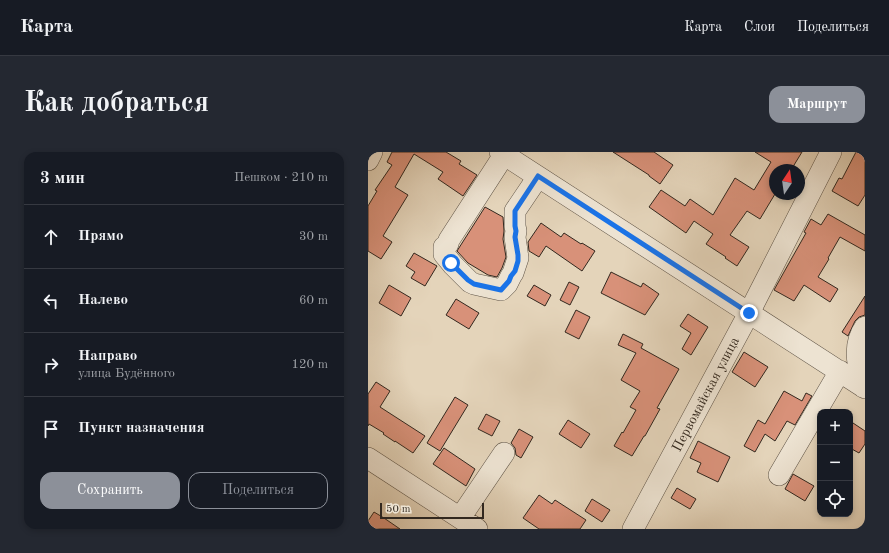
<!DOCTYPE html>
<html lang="ru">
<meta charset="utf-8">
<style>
body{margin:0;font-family:"Old Standard TT",serif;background:#242831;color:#f1f3f6}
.controls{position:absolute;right:12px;bottom:12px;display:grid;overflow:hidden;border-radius:8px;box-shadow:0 2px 6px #0003}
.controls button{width:36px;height:36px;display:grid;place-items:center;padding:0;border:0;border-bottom:1px solid #363941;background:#171b24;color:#f1f3f6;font:20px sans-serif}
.compass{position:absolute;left:401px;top:12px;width:36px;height:36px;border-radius:50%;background:#171b24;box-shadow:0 2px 6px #0003;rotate:13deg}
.scale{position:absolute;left:12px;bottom:10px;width:104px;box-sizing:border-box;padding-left:4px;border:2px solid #32281f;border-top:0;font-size:11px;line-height:14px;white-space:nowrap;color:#32281f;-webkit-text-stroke:3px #ede3d2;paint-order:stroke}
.stop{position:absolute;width:12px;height:12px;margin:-9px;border:3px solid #1a73e8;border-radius:50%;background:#fff}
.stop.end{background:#1a73e8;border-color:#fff;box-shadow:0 1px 4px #0008}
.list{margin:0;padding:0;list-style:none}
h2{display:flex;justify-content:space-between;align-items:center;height:52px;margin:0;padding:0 16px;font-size:17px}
h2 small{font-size:13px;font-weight:400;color:#9ea1a6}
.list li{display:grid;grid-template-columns:26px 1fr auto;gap:12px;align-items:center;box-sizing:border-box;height:64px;padding:0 16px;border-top:1px solid #363941}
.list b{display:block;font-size:15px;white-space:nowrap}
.list p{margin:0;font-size:13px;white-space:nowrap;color:#9ea1a6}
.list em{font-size:13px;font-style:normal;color:#9ea1a6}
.actions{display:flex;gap:8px;padding:12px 16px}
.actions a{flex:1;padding:9px 0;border:1px solid #8c9099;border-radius:12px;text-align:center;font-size:14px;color:#8c9099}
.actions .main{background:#8c9099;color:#fff}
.icon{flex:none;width:22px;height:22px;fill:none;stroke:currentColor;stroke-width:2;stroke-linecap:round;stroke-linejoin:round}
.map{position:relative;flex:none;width:497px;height:377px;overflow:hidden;border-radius:12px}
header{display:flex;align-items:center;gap:24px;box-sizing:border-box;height:56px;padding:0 20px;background:#171b24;border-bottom:1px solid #363941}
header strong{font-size:19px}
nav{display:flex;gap:22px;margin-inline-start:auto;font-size:14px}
.intro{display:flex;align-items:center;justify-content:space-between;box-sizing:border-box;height:96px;padding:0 24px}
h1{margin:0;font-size:28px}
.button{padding:10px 18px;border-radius:12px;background:#8c9099;color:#fff;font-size:14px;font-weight:700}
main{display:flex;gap:24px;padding:0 24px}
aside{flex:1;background:#171b24;border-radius:12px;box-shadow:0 2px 6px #0003}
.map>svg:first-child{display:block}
.building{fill:#d89179;stroke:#32281f}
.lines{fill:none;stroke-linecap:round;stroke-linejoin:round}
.minor-casing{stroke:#5e5346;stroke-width:22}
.minor{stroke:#ede3d2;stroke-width:21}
.route{stroke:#1a73e8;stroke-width:5}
.labels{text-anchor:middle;stroke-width:4;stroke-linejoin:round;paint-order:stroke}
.street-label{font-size:14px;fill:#32281f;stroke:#ede3d2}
</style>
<header>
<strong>Карта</strong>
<nav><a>Карта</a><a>Слои</a><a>Поделиться</a></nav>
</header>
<div class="intro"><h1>Как добраться</h1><a class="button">Маршрут</a></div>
<main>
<aside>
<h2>3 мин<small>Пешком · 210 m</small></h2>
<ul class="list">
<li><svg class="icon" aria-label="ahead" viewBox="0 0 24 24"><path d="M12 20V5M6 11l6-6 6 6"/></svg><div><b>Прямо</b></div><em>30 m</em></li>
<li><svg class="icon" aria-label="left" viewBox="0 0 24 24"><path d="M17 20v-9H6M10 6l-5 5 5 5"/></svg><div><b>Налево</b></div><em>60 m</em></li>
<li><svg class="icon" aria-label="right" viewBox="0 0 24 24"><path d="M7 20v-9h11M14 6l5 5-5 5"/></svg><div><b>Направо</b><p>улица Будённого</p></div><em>120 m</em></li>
<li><svg class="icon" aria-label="arrive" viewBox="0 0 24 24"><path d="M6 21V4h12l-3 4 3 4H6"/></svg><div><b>Пункт назначения</b></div></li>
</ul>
<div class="actions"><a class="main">Сохранить</a><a>Поделиться</a></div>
</aside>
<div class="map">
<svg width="497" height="377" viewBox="0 0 497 377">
<rect width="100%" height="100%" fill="#e4d4ba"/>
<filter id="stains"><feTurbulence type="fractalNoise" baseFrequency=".005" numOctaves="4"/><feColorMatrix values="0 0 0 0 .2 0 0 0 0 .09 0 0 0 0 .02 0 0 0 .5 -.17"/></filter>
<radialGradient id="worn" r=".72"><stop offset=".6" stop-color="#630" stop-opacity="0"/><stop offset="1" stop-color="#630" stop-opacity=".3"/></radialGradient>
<path class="building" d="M24 0H78L93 9 91 12 109 23 95 44 70 27 75 20 46 2 27 35 40 43 15 84 24 90 13 107 0 99V54L9 39 7 38 24 13 19 10Z
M245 0H286L305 13 292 32 281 24V23Z
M387 0H434L423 18H407V42L392 67 379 59 362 83 381 95 369 114 357 106 358 105 338 92 345 82 326 69 318 81 281 55 293 38 317 54 322 47 345 63 367 26 386 38 403 10Z
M488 0H497V43L490 54 464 39 471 26 474 27Z
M117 55 135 65 136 79 135 87 138 105 134 116 129 125 120 123 100 111 89 99Z
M460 62 497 83V99L472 85 460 106 461 107 450 125 470 137 462 150 436 133 426 149 406 138 416 120 438 81 436 80 443 67 453 73Z
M173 71 193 85 196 81 213 92 214 91 227 99 214 119 178 94 171 105 161 99 160 90Z
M46 101 69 114 57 134 43 126 47 120 38 114Z
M243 120 273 135 275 131 291 142 277 163 233 141Z
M201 130 211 135 202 153 192 148Z
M21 133 43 146 33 164 11 151Z
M166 133 183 143 177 154 159 144Z
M497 144V163L491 165 487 169 480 184 474 180Z
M88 147 111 161 101 177 78 163Z
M208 158 222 165 211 187 197 180Z
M320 162 340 175 323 203 314 197 323 181 312 174Z
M255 182 275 192 273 196 311 217 289 256 292 257 277 284H276L264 304 246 294 254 280 255 281 268 258 262 255 272 239 253 228 268 201 250 193Z
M376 200 400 215 387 235 364 220Z
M8 230 22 239 12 255 57 284 45 301 27 289V290L15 282 16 281 1 272 0 274V242Z
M416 239 434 249 438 241 444 244 427 273 419 269 407 289 397 282 387 300 376 294 390 268 397 272Z
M87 245 100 253 72 299 59 291Z
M118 262 132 269 124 284 110 277Z
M200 268 222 282 213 296 191 282Z
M482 269 497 279V292L491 301 482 296Z
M151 277 165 285 153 306 148 303 147 296 143 291Z
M330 289 362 305 350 330 329 320 333 311 322 306Z
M76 296 107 317 98 334 65 312Z
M425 322 446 334 437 349 417 337Z
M309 336 328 347 322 357 303 346Z
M171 343 184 352 187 348 218 368 212 377H171L155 366Z
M224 347 242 358 234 370 217 359Z
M6 360 16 366 32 377H0V369Z"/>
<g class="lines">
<defs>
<path id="minor" d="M132 0 497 236
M136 3 81 88 80 92 76 95V102L85 113 102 130 106 132 133 138 139 132 143 124 145 121 150 106 147 85 148 79 147 74V59L170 25
M0 8 4 0
M495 235C490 214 484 194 497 175
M0 306 109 377
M411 323 472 219
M92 366 136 301
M265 377 381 161 463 0"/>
</defs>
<use href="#minor" class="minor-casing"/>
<use href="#minor" class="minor"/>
</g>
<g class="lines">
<path class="route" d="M83 111 100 128 106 132 133 138 141 129 143 124 147 119 150 109V103L147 85 148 79 147 74V59L170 24 381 161"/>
</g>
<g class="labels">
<g class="street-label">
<text transform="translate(337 242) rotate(-62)" y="5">Первомайская улица</text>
</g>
</g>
<rect width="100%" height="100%" filter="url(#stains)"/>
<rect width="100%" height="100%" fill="url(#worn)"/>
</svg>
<div class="controls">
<button>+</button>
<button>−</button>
<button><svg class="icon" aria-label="locate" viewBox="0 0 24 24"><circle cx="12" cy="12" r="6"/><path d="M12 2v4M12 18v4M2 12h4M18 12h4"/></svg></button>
</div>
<svg class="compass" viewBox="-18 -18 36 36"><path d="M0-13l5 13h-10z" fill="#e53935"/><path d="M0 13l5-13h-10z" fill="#9ea1a6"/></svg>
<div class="scale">50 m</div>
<div class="stop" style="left:83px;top:111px"></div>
<div class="stop end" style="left:381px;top:161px"></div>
</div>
</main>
